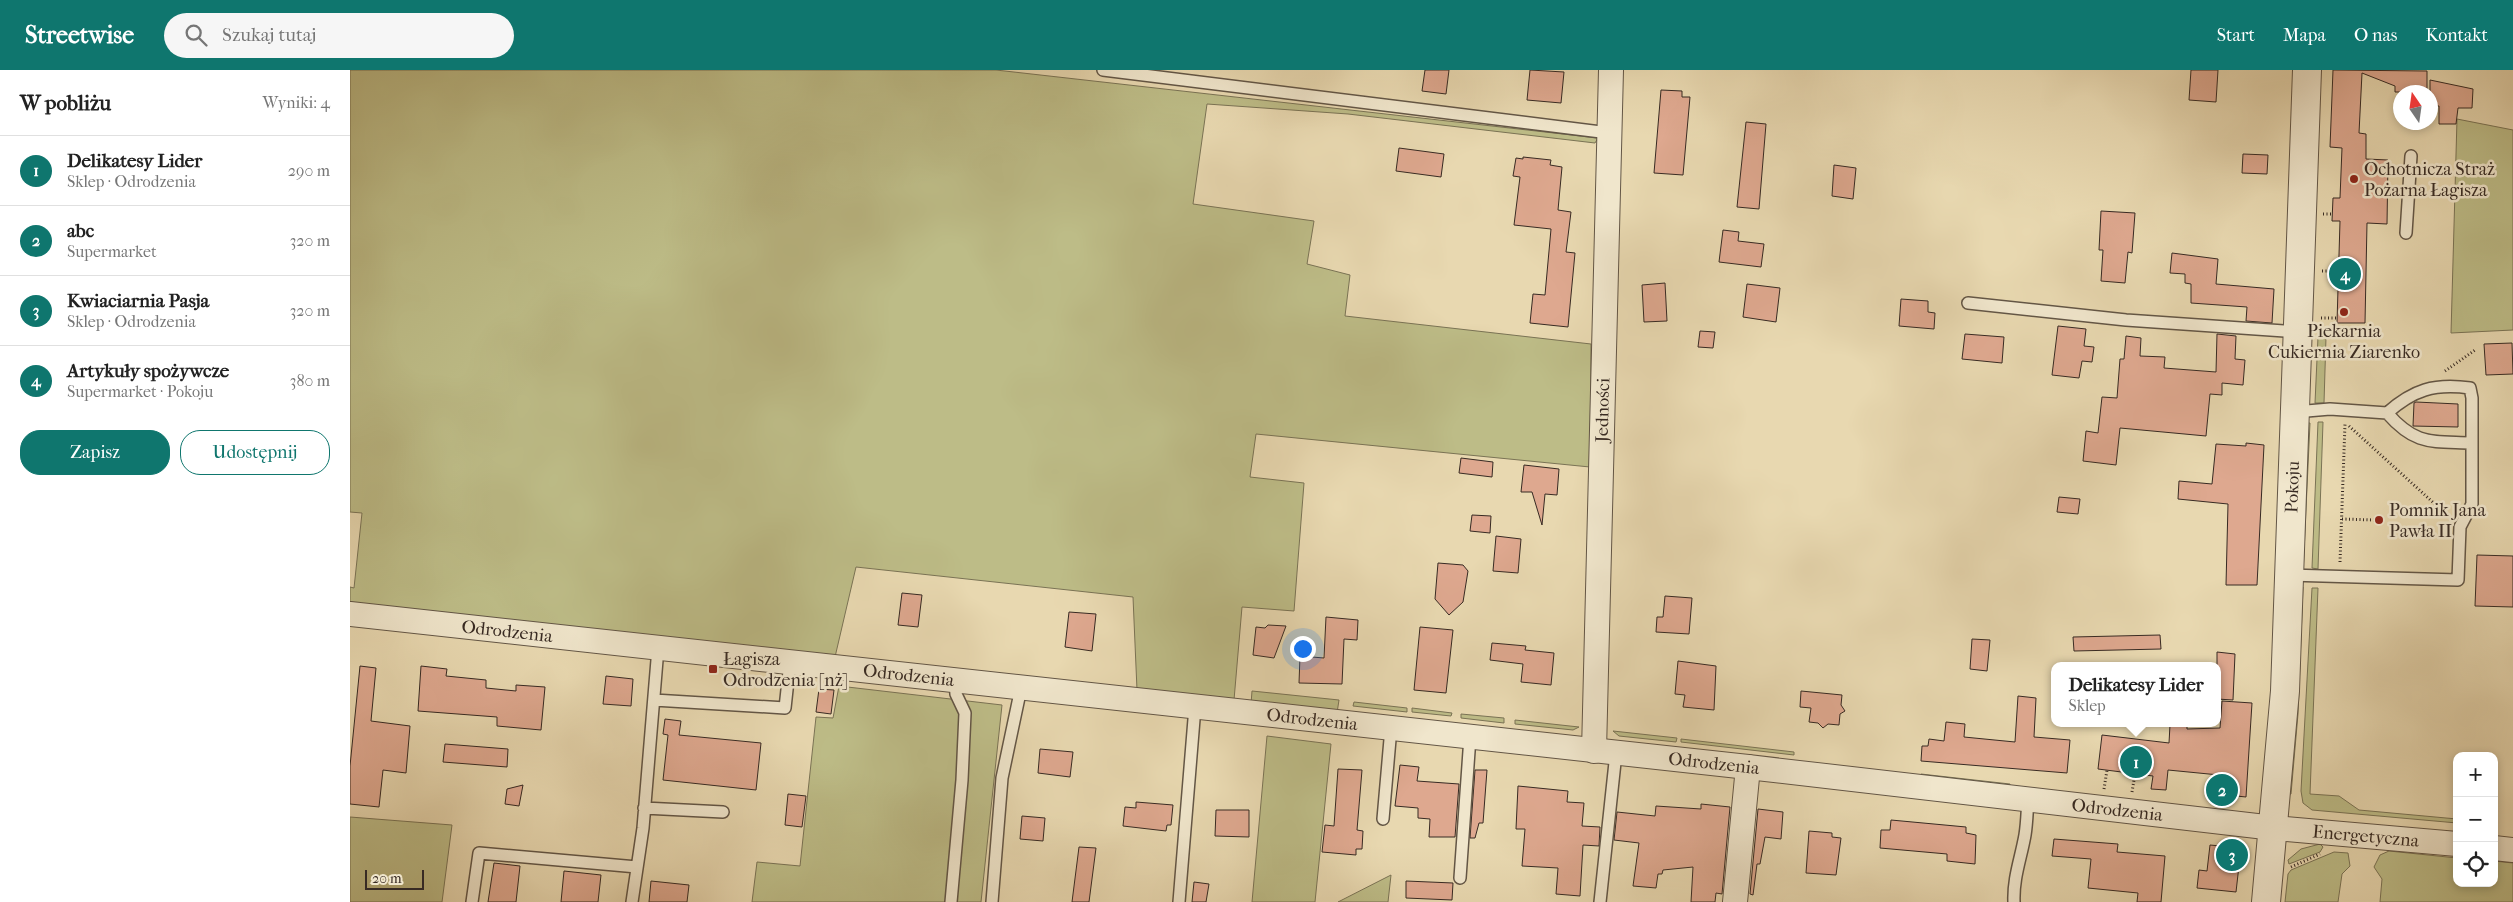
<!DOCTYPE html>
<html lang="pl">
<meta charset="utf-8">
<style>
body{margin:0;font-family:"IM FELL French Canon",serif;background:#f6f6f6;color:#222}
.controls{position:absolute;right:15px;bottom:15px;display:grid;overflow:hidden;border-radius:10px;box-shadow:0 2px 8px #0003}
.controls button{width:45px;height:45px;display:grid;place-items:center;padding:0;border:0;border-bottom:1px solid #e0e0e0;background:#fff;color:#222;font:25px sans-serif}
.compass{position:absolute;left:2043px;top:15px;width:45px;height:45px;border-radius:50%;background:#fff;box-shadow:0 2px 8px #0003;rotate:347deg}
.scale{position:absolute;left:15px;bottom:12px;width:59px;box-sizing:border-box;padding-left:5px;border:2px solid #372a23;border-top:0;font-size:14px;line-height:18px;white-space:nowrap;color:#372a23;-webkit-text-stroke:4px #f0e6cc;paint-order:stroke}
.you{position:absolute;left:952px;top:578px;width:18px;height:18px;margin:-12px;border:4px solid #fff;border-radius:50%;background:#1a73e8;box-shadow:0 0 0 8px #1a73e833}
.badge{display:grid;place-items:center;width:32px;height:32px;border-radius:50%;background:#0f766e;color:#fff;font-size:16px;font-weight:700}
.pin{position:absolute;translate:-50% -50%;border:2px solid #fff;box-shadow:0 1px 5px #0006}
.popup{position:absolute;left:1701px;top:592px;width:170px;height:65px;box-sizing:border-box;display:grid;place-content:center;border-radius:10px;background:#fff;filter:drop-shadow(0 1px 4px #0005);font-size:16px;white-space:nowrap;color:#767676}
.popup b{font-size:19px;color:#222}
.popup::after{content:'';position:absolute;left:50%;top:100%;margin-left:-10px;border:10px solid transparent;border-top-color:#fff}
.list{margin:0;padding:0;list-style:none}
h2{display:flex;justify-content:space-between;align-items:center;height:65px;margin:0;padding:0 20px;font-size:21px}
h2 small{font-size:16px;font-weight:400;color:#767676}
.list li{display:grid;grid-template-columns:32px 1fr auto;gap:15px;align-items:center;box-sizing:border-box;height:70px;padding:0 20px;border-top:1px solid #e0e0e0}
.list b{display:block;font-size:19px;white-space:nowrap}
.list p{margin:0;font-size:16px;white-space:nowrap;color:#767676}
.list em{font-size:16px;font-style:normal;color:#767676}
.actions{display:flex;gap:10px;padding:15px 20px}
.actions a{flex:1;padding:11px 0;border:1px solid #0f766e;border-radius:20px;text-align:center;font-size:18px;color:#0f766e}
.actions .main{background:#0f766e;color:#fff}
.icon{flex:none;width:28px;height:28px;fill:none;stroke:currentColor;stroke-width:2;stroke-linecap:round;stroke-linejoin:round}
.map{position:relative;flex:none;width:2163px;height:832px;overflow:hidden}
header{display:flex;align-items:center;gap:30px;box-sizing:border-box;height:70px;padding:0 25px;background:#0f766e;color:#fff}
header strong{font-size:24px}
nav{display:flex;gap:28px;margin-inline-start:auto;font-size:18px}
.search{width:350px;height:45px;background:#f6f6f6;display:flex;align-items:center;gap:12px;box-sizing:border-box;padding:0 18px;border-radius:28px;color:#767676;font-size:19px}
main{display:flex}
aside{flex:1;background:#fff}
.map>svg:first-child{display:block}
.green{fill:#bdbc87;stroke:#7a7355}
.building{fill:#dea88f;stroke:#372a23}
.lines{fill:none;stroke-linecap:round;stroke-linejoin:round}
.service-casing{stroke:#635646;stroke-width:14}
.minor-casing{stroke:#635646;stroke-width:26}
.tertiary-casing{stroke:#635646;stroke-width:30}
.path{stroke:#372a23;stroke-width:3;stroke-dasharray:1 2.5;stroke-linecap:butt}
.service{stroke:#f0e6cc;stroke-width:11}
.minor{stroke:#f0e6cc;stroke-width:24}
.tertiary{stroke:#f0e6cc;stroke-width:28}
.poi-dot{fill:#8f2418;stroke:#f0e6cc;stroke-width:2}
.labels{text-anchor:middle;stroke-width:5;stroke-linejoin:round;paint-order:stroke}
.poi-label{font-size:18px;fill:#372a23;stroke:#f0e6cc;text-anchor:start}
.street-label{font-size:18px;fill:#372a23;stroke:#f0e6cc}
</style>
<header>
<strong>Streetwise</strong>
<div class="search"><svg class="icon" aria-label="search" viewBox="0 0 24 24"><circle cx="10" cy="10" r="6"/><path d="M15 15l6 6"/></svg>Szukaj tutaj</div>
<nav><a>Start</a><a>Mapa</a><a>O nas</a><a>Kontakt</a></nav>
</header>
<main>
<aside>
<h2>W pobliżu<small>Wyniki: 4</small></h2>
<ul class="list">
<li><span class="badge">1</span><div><b>Delikatesy Lider</b><p>Sklep · Odrodzenia</p></div><em>290 m</em></li>
<li><span class="badge">2</span><div><b>abc</b><p>Supermarket</p></div><em>320 m</em></li>
<li><span class="badge">3</span><div><b>Kwiaciarnia Pasja</b><p>Sklep · Odrodzenia</p></div><em>320 m</em></li>
<li><span class="badge">4</span><div><b>Artykuły spożywcze</b><p>Supermarket · Pokoju</p></div><em>380 m</em></li>
</ul>
<div class="actions"><a class="main">Zapisz</a><a>Udostępnij</a></div>
</aside>
<div class="map">
<svg width="2163" height="832" viewBox="0 0 2163 832">
<rect width="100%" height="100%" fill="#e8d8b0"/>
<filter id="stains"><feTurbulence type="fractalNoise" baseFrequency=".004" numOctaves="4"/><feColorMatrix values="0 0 0 0 .2 0 0 0 0 .09 0 0 0 0 .02 0 0 0 .5 -.17"/></filter>
<radialGradient id="worn" r=".72"><stop offset=".6" stop-color="#630" stop-opacity="0"/><stop offset="1" stop-color="#630" stop-opacity=".3"/></radialGradient>
<path class="green" d="M0 0H646L1248 68 1245 73 998 44 857 34 843 134 964 151 957 194 1000 205 995 246 1241 274 1240 397 906 364 900 407 954 413 944 541 892 537 884 630 787 620 783 527 506 497 485 587 0 533V517L4 518 12 443 0 442Z
M2107 49 2163 60V260L2101 263Z
M1968 267H1976L1974 333H1965Z
M1968 352H1973L1968 499 1962 498Z
M1958 353H1960L1953 504H1951Z
M1950 517H1953L1948 644 1941 724H1938Z
M1962 518H1968L1960 724 1989 726 2009 740 2107 749V753L1962 740 1953 733 1951 721Z
M489 616 652 635 631 832H402L407 792 450 796 466 647 483 648Z
M902 621 989 630 987 643 901 634Z
M1004 632 1057 638V642L1003 636Z
M1062 638 1102 643 1101 646 1062 642Z
M1111 644 1154 648V653L1111 648Z
M1165 650 1229 657 1223 660 1165 654Z
M1263 661 1327 668 1326 672 1269 666Z
M917 666 981 674 965 832H902Z
M1331 669 1444 682V685L1331 672Z
M1571 704 1660 714V717L1571 707Z
M0 747 102 755 92 832H0Z
M1970 774 1973 777 1970 782 1939 794 1938 790 1951 779Z
M2039 781 2107 788V813H2144V791L2163 793V832H2030L2032 809 2024 797 2030 785Z
M1984 782 1998 783 2000 796 1992 804 1988 832H1935L1938 804 1941 800Z
M1041 805 1038 832H988Z"/>
<path class="building" d="M1075 0H1099L1096 24 1072 21Z
M1180 0 1214 2 1211 33 1177 30Z
M1841 0H1868L1866 32 1839 30Z
M1983 0 2077 1V22H2045V16L2012 3 2009 63 2016 64V89L2038 90 2037 154 2017 153 2015 253H1987L1990 151H1982L1983 128H1990L1992 78 1980 77Z
M2080 10 2123 19 2122 38H2108L2106 54H2089V36H2080Z
M1311 20 1332 21V27H1340L1333 105 1304 103Z
M1396 52 1416 54 1409 139 1387 137Z
M1049 78 1094 84 1091 107 1046 101Z
M1893 84 1918 85 1917 104 1892 103Z
M1173 87 1201 90 1200 95 1212 97 1208 140 1221 142 1216 182 1225 183 1218 257 1180 253 1183 224 1195 225 1201 159 1164 155 1170 107 1163 106 1166 88 1173 89Z
M1484 95 1506 98 1503 129 1482 126Z
M1751 141 1785 143 1782 183 1778 182 1775 213 1751 211 1753 180H1749Z
M1373 160 1389 162 1388 171 1414 174 1411 197 1369 192Z
M1822 183 1868 189 1866 214 1924 219 1922 253 1896 251 1897 237 1841 233V214L1835 213V204L1820 203Z
M1315 213 1317 251 1294 252 1292 215Z
M1397 214 1430 218 1426 252 1393 247Z
M1551 229 1578 231V242L1585 243 1584 259 1549 256Z
M1708 256 1736 259 1734 276 1744 277 1742 292 1732 291 1729 308 1702 305Z
M1350 261 1365 262 1363 278 1348 277Z
M1615 264 1654 267 1652 293 1612 289Z
M1867 264 1886 266 1885 289 1895 290 1893 315 1872 313V325L1860 324 1856 366 1770 358 1766 395 1733 391 1736 361 1748 363 1752 327 1767 328 1770 289H1774L1776 266 1791 268 1790 286 1815 287 1814 298 1866 302Z
M2162 273 2163 304 2136 305 2134 274Z
M2066 332 2108 334V357L2063 356 2064 333Z
M1896 373 1914 375 1907 515H1876L1878 434 1828 429 1829 411 1862 414 1866 374 1896 376Z
M1111 388 1143 392 1142 407 1109 403Z
M1174 395 1209 399 1207 425 1195 424 1192 455 1182 422H1171Z
M1709 427 1730 429 1728 444 1707 442Z
M1122 445 1141 446 1140 463 1120 461Z
M1146 466 1171 469 1168 503 1143 501Z
M2127 485 2163 486V537L2125 536Z
M1088 493 1113 495 1118 501 1113 532 1099 545 1085 529Z
M552 523 572 525 568 557 548 555Z
M1315 526 1342 528 1339 564 1306 562 1307 547H1313Z
M719 542 746 544 742 581 715 577Z
M976 547 1008 550 1007 570 994 569 992 614 949 613 950 586 974 588Z
M918 555 936 556 924 588 903 585 906 557 915 558Z
M1070 557 1103 560 1096 623 1064 620Z
M1810 565 1811 579 1724 581 1723 567Z
M1622 569 1640 570 1637 601 1620 599Z
M1142 573 1176 576 1175 580 1204 583 1201 615 1171 612 1173 594 1140 590Z
M1867 582 1885 584 1883 630 1867 629Z
M1328 591 1366 596 1364 640 1333 637 1335 625 1325 624Z
M10 596 26 598 21 651 60 656 56 703 33 700 29 737 0 734V696Z
M71 596 97 599 96 606 136 610V618L166 621V615L195 617 191 660 147 656V647L68 641Z
M256 606 283 609 281 636 253 634Z
M469 619 484 620 481 644 466 642Z
M1451 621 1492 625 1491 635 1495 641 1490 644 1489 655 1478 654 1473 658 1468 653 1459 652 1461 638 1450 637Z
M1668 626 1686 628 1684 667 1720 670 1717 703 1571 691 1572 676H1578L1579 669 1594 671 1596 652 1615 654 1614 667 1665 672Z
M1872 631 1902 633 1896 727 1867 724 1869 705 1818 700 1816 720 1801 719 1803 706 1748 699 1752 665 1819 673 1820 655 1837 656V659L1870 658Z
M315 649 331 651 329 665 411 673 406 720 313 710 318 665 313 664Z
M95 674 158 679 157 697 93 692Z
M690 679 723 682 720 707 688 703Z
M1050 695 1069 697 1067 711 1109 714 1105 767H1079L1080 749 1068 748V738L1045 736Z
M988 699 1012 700 1007 760 1013 761 1012 779H1006V785L972 782 975 755 984 756Z
M1125 700H1137L1133 753H1129L1125 768H1120Z
M173 715 169 736 155 734 157 719Z
M1168 716 1218 721 1217 732 1234 733 1232 756 1250 757 1249 776 1233 775 1230 826 1206 824 1208 798 1172 796 1175 759H1166Z
M438 724 456 726 452 757 435 755Z
M786 732 823 735 821 755H817L816 761 773 756 775 737 786 738Z
M1351 734 1380 737 1372 824 1366 823 1365 832H1341L1343 797 1313 800 1312 804H1308L1306 818 1283 816 1289 773 1264 770 1267 742 1305 746 1306 736 1351 739Z
M1408 739 1433 742 1431 769 1415 767 1410 794H1407L1403 825 1400 824Z
M866 740H899V767L865 766Z
M672 746 695 748 693 771 670 769Z
M1541 750 1616 757V763L1626 765 1625 794 1597 791V784L1530 778 1531 760H1540Z
M1459 761 1482 763V767L1491 768 1486 805 1456 803Z
M1704 769 1768 774 1767 782 1815 786 1811 832H1787L1788 823 1738 818 1741 789 1702 786Z
M1860 775 1891 778 1886 822 1847 818 1849 800 1857 801Z
M729 777 746 778 739 832H722Z
M144 793 170 796 166 832H138Z
M214 801 251 805 248 832H211Z
M301 811 339 815 337 832H299Z
M1056 811 1103 813 1102 830 1056 828Z
M844 812 859 814 856 832H842Z"/>
<g class="lines">
<defs>
<path id="service" d="M753 0 1259 63
M2056 163 2061 86
M1618 233 1776 250 1948 262
M2037 343C2066 376 2081 371 2122 373
M1939 505 2108 510 2110 457 2122 434V328L2120 318C2084 313 2063 320 2037 343L1980 339 1945 342
M304 630 435 638 440 592
M294 738 373 742
M1033 749 1041 658
M1110 808 1120 667
M122 832 129 783 287 797
M282 832 293 758 308 578
M601 832 612 710 615 643 606 624 605 610
M642 832 652 708 671 618
M829 832 845 637
M1250 832 1266 683
M1664 832C1663 808 1671 788 1675 765 1677 753 1677 741 1678 729"/>
<g id="minor">
<path id="s1" d="M0 544 1398 697 1924 758 2107 774"/>
<path id="s2" d="M1244 681 1261 0"/>
<path d="M2144 778 2163 780"/>
<path d="M1385 832 1398 697"/>
</g>
<g id="tertiary">
<path id="s3" d="M1916 832 1935 621 1957 0"/>
</g>
</defs>
<use href="#service" class="service-casing"/>
<use href="#minor" class="minor-casing"/>
<use href="#tertiary" class="tertiary-casing"/>
<path class="path" d="M1973 144H1983
M1972 201H1988
M1971 248H1988
M2095 301 2125 280
M1999 356 2098 446
M1992 449 2025 450
M1990 492 1995 354
M1754 719 1757 700
M1782 722 1785 704
M1941 797 1970 784"/>
<use href="#service" class="service"/>
<use href="#minor" class="minor"/>
<use href="#tertiary" class="tertiary"/>
</g>
<g class="poi-dot">
<circle cx="2004" cy="109" r="5"/>
<circle cx="1994" cy="242" r="5"/>
<circle cx="2029" cy="450" r="5"/>
<rect x="358" y="594" width="10" height="10" rx="2.5"/>
</g>
<g class="labels">
<g class="poi-label">
<text x="2014" y="105">Ochotnicza Straż<tspan x="2014" dy="21">Pożarna Łagisza</tspan></text>
<text x="1994" y="267" text-anchor="middle">Piekarnia<tspan x="1994" dy="21">Cukiernia Ziarenko</tspan></text>
<text x="2039" y="446">Pomnik Jana<tspan x="2039" dy="21">Pawła II</tspan></text>
<text x="373" y="595">Łagisza<tspan x="373" dy="21">Odrodzenia [nż]</tspan></text>
</g>
<g class="street-label">
<text dy="6" stroke="none"><textPath href="#s2" startOffset="341">Jedności</textPath></text>
<text dy="6" stroke="none"><textPath href="#s3" startOffset="416">Pokoju</textPath></text>
<text dy="6" stroke="none"><textPath href="#s1" startOffset="158">Odrodzenia</textPath></text>
<text dy="6" stroke="none"><textPath href="#s1" startOffset="562">Odrodzenia</textPath></text>
<text dy="6" stroke="none"><textPath href="#s1" startOffset="968">Odrodzenia</textPath></text>
<text dy="6" stroke="none"><textPath href="#s1" startOffset="1372">Odrodzenia</textPath></text>
<text dy="6" stroke="none"><textPath href="#s1" startOffset="1778">Odrodzenia</textPath></text>
<text dy="6" stroke="none"><textPath href="#s1" startOffset="2028">Energetyczna</textPath></text>
</g>
</g>
<rect width="100%" height="100%" filter="url(#stains)"/>
<rect width="100%" height="100%" fill="url(#worn)"/>
</svg>
<div class="controls">
<button>+</button>
<button>−</button>
<button><svg class="icon" aria-label="locate" viewBox="0 0 24 24"><circle cx="12" cy="12" r="6"/><path d="M12 2v4M12 18v4M2 12h4M18 12h4"/></svg></button>
</div>
<svg class="compass" viewBox="-18 -18 36 36"><path d="M0-13l5 13h-10z" fill="#e53935"/><path d="M0 13l5-13h-10z" fill="#767676"/></svg>
<div class="scale">20 m</div>
<div class="you"></div>
<div class="pin badge" style="left:1786px;top:692px">1</div>
<div class="popup"><b>Delikatesy Lider</b>Sklep</div>
<div class="pin badge" style="left:1872px;top:720px">2</div>
<div class="pin badge" style="left:1882px;top:785px">3</div>
<div class="pin badge" style="left:1995px;top:204px">4</div>
</div>
</main>
